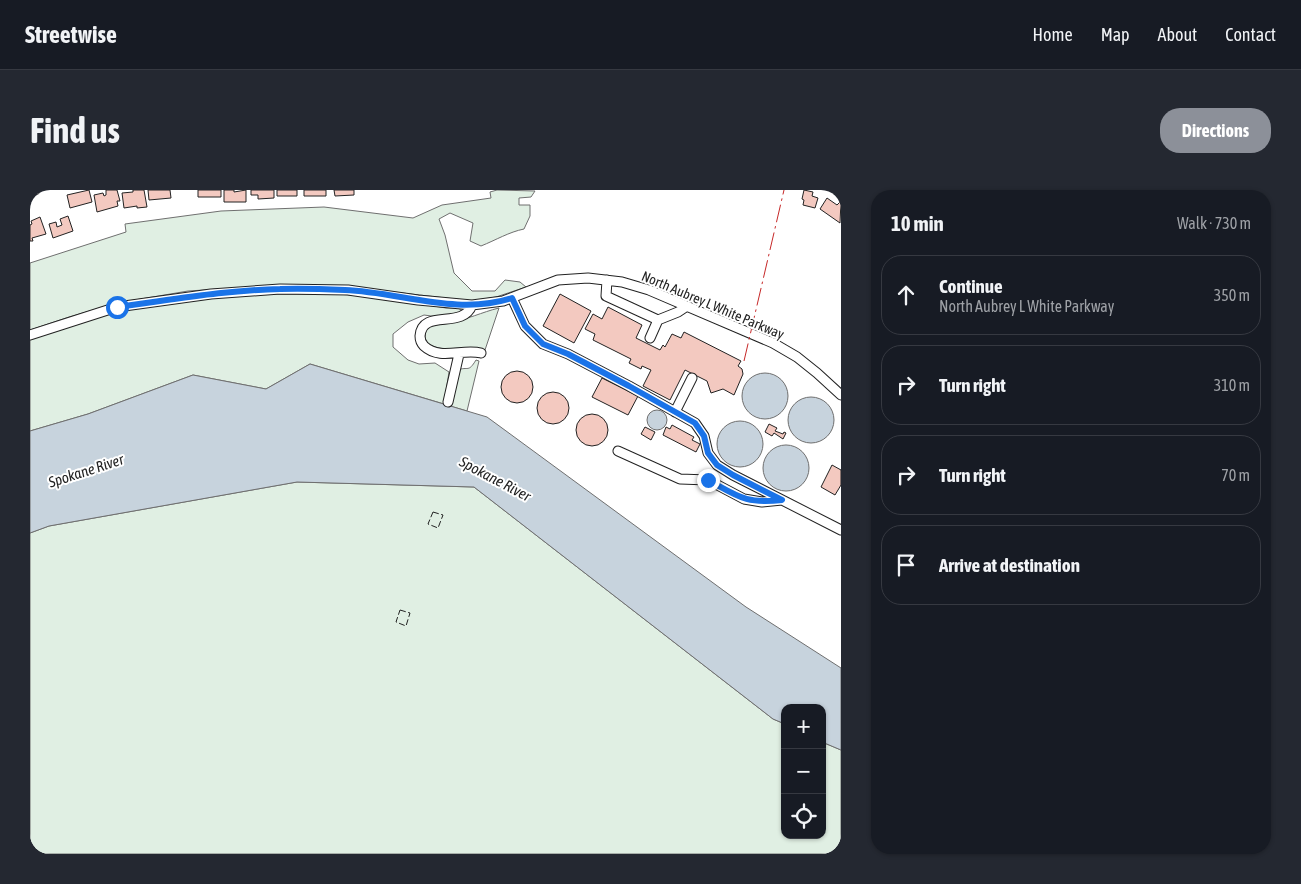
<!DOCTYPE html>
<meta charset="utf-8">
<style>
body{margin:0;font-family:"Asap Condensed",sans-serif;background:#242831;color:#f1f3f6}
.controls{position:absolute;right:15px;bottom:15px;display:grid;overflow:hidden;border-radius:10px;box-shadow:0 1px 4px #0004}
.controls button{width:45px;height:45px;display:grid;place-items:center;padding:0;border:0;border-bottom:1px solid #363941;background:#171b24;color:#f1f3f6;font:25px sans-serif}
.stop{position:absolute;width:15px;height:15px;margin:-11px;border:4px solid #1a73e8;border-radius:50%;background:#fff}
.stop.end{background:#1a73e8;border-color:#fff;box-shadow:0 1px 5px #0008}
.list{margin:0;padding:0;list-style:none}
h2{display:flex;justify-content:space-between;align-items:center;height:65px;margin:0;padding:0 20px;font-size:21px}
h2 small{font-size:16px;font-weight:400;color:#9ea1a6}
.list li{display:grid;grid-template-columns:32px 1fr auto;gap:15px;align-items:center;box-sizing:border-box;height:80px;margin:0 10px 10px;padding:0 10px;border:1px solid #363941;border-radius:20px}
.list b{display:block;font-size:19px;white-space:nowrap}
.list p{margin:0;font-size:16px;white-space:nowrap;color:#9ea1a6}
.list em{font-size:16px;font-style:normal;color:#9ea1a6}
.icon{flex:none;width:28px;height:28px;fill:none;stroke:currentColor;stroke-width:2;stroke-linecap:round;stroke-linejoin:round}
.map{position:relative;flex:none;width:811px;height:664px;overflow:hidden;border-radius:20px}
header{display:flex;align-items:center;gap:30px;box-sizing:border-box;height:70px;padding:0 25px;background:#171b24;border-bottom:1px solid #363941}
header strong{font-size:24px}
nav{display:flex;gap:28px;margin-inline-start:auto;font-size:18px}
.intro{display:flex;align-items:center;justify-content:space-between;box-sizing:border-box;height:120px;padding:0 30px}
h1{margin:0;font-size:35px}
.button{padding:12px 22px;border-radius:20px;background:#8c9099;color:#fff;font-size:18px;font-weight:700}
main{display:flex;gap:30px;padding:0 30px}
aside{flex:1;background:#171b24;border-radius:20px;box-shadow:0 1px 4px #0004}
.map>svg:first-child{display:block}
.green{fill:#e0efe3;stroke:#6f6f6f}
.water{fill:#c7d3dd;stroke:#6f6f6f}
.building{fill:#f3c9c0;stroke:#222}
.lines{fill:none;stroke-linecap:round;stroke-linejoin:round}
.minor-casing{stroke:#222;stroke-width:11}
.minor{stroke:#fff;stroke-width:9}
.fence{stroke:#222;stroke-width:1;stroke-dasharray:6 2.5;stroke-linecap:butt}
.power{stroke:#c62828;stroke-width:1;stroke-dasharray:18 4 2.5 4;stroke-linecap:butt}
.route{stroke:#1a73e8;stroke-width:6}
.labels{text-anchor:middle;stroke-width:4;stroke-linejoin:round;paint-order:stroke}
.street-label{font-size:14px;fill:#222;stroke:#fff}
.water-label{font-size:15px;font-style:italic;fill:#222;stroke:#fff}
</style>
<header>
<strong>Streetwise</strong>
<nav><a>Home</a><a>Map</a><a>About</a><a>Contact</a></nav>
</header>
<div class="intro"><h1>Find us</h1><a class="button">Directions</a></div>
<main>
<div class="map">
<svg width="811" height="664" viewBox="0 0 811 664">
<rect width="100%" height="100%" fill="#fff"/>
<path class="green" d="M467 0 505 1 501 7 489 8V15H500V26L494 39C479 42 466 50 451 56L440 51 443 33 420 23 409 29 415 45 424 83 442 101H465L475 90 490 92 496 97 466 107 442 111 311 96 253 95 158 101 87 113 39 127 0 140V73L96 42 95 34 191 21 294 17 383 28 412 15 461 8 460 2Z
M230 104H305L340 106 416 118H429L432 122 416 128 394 125 378 132 363 144V157L378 170 389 174 405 173 419 182 414 214 280 174 236 199 163 185 58 224 0 241V148C27 139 54 129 81 122 130 111 180 108 230 104Z
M469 118 455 160C436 153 410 166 395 151 395 145 395 140 400 136 405 132 413 133 419 132 437 130 452 122 469 118Z
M446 170 449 171 437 221 420 216 427 180C439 176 438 183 446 170Z
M267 292 444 297 743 529 755 534V645H792V552L811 560V664H0V343L19 336Z"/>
<path class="water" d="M280 174 457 227 716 417 811 478V560L792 552V518H755V534L743 529 444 297 267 292 19 336 0 343V241L58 224 163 185 236 199Z
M712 206a23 23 0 1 1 46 0a23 23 0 1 1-46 0Z
M758 230a23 23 0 1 1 46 0a23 23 0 1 1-46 0Z
M617 230a10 10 0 1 1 20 0a10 10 0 1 1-20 0Z
M687 254a23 23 0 1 1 46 0a23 23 0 1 1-46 0Z
M733 278a23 23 0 1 1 46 0a23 23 0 1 1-46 0Z"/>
<path class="building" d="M59 0 62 12 40 18 37 5Z
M76 0H87L90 11H87L88 16 67 22 64 5 73 3 74 6 76 5Z
M103 0H114L117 17 107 18V16L94 18 92 3 103 2Z
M118 0H140L141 8 119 10Z
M168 0H191V7H168Z
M194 0H204V2L216 0V12H194Z
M221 0H244V8L228 9V5H221Z
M247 0H267V6H247Z
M274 0H296V6H274Z
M304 0H324V5L305 6Z
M774 0 783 2 782 6 788 8 785 18 773 15 774 10 772 9Z
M797 8 807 15 811 11 810 33 790 19Z
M38 26 43 41 23 48 19 34 26 32 27 37 32 35 30 29Z
M10 27 16 44 2 48 3 51H0V35L2 34 1 31Z
M530 104 561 121 544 153 513 136Z
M578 117 612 135 606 148 630 160 633 155 635 157 642 144 651 148 654 142 711 171 708 176 712 179 713 184 704 205 693 199 681 203 677 191 655 180 640 210 613 196 621 180 612 176 611 179 599 173 601 169 563 150 565 144 555 139 563 124 572 129Z
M471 197a16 16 0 1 1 32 0a16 16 0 1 1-32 0Z
M572 188 608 206 598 225 562 207Z
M507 218a16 16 0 1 1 32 0a16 16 0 1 1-32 0Z
M546 240a16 16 0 1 1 32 0a16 16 0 1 1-32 0Z
M739 234 747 238 745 241 753 244 754 242 756 243 753 249 744 243 742 246 735 242Z
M642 235 664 247 662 250 670 254 666 262 633 245 636 237 640 239Z
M615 237 625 242 621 250 611 244Z
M802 275 811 280V295L805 305 791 297Z"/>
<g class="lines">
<defs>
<path id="minor" d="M0 2 5 0
M577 90 576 106 628 130 648 122 657 116
M482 108 495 136 513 154 538 164 599 196 665 233 674 246 678 263 687 275 703 285 811 340
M442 115C433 140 392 118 390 146 390 150 391 153 394 156 410 171 433 158 451 163
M0 145 87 117 181 104 250 99 318 100 388 110 442 115 473 111 528 90 558 88 592 92 619 100 743 153 767 167 787 183 811 205
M620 148 628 130
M418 212 429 164
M645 222 662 188
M588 261 650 289 678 290 714 309 732 312 752 310"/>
</defs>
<use href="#minor" class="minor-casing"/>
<use href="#minor" class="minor"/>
<path class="fence" d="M403 322 413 325 408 338 398 334Z
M370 420 380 423 376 436 366 432Z"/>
<path class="power" d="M714 171 754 0"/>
</g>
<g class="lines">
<path class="route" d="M87 117C141 110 196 100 250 99 272 98 294 99 315 100 370 102 427 126 482 108L495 136 513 154 538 164 599 196 665 233 674 246 678 263 687 275 703 285 752 310C716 314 709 307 678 290"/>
</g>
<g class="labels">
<g class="street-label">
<text transform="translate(683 115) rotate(23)" y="5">North Aubrey L White Parkway</text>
</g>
<g class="water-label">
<text transform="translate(56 281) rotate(-18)" y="5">Spokane River</text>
<text transform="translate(465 289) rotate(28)" y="5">Spokane River</text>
</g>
</g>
</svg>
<div class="controls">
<button>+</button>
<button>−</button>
<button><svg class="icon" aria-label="locate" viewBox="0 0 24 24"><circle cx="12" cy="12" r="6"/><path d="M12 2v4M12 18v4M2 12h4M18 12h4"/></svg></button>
</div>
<div class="stop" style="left:87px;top:117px"></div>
<div class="stop end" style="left:678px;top:290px"></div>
</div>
<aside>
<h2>10 min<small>Walk · 730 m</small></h2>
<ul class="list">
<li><svg class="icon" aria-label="ahead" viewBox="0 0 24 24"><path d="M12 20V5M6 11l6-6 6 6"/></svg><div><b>Continue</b><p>North Aubrey L White Parkway</p></div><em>350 m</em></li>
<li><svg class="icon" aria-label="right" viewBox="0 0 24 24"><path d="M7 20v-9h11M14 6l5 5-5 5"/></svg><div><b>Turn right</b></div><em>310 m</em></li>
<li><svg class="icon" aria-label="right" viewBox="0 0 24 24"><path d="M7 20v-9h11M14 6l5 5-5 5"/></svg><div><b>Turn right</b></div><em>70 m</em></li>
<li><svg class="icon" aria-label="arrive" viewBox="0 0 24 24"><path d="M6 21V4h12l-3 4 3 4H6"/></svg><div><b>Arrive at destination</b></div></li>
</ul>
</aside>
</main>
